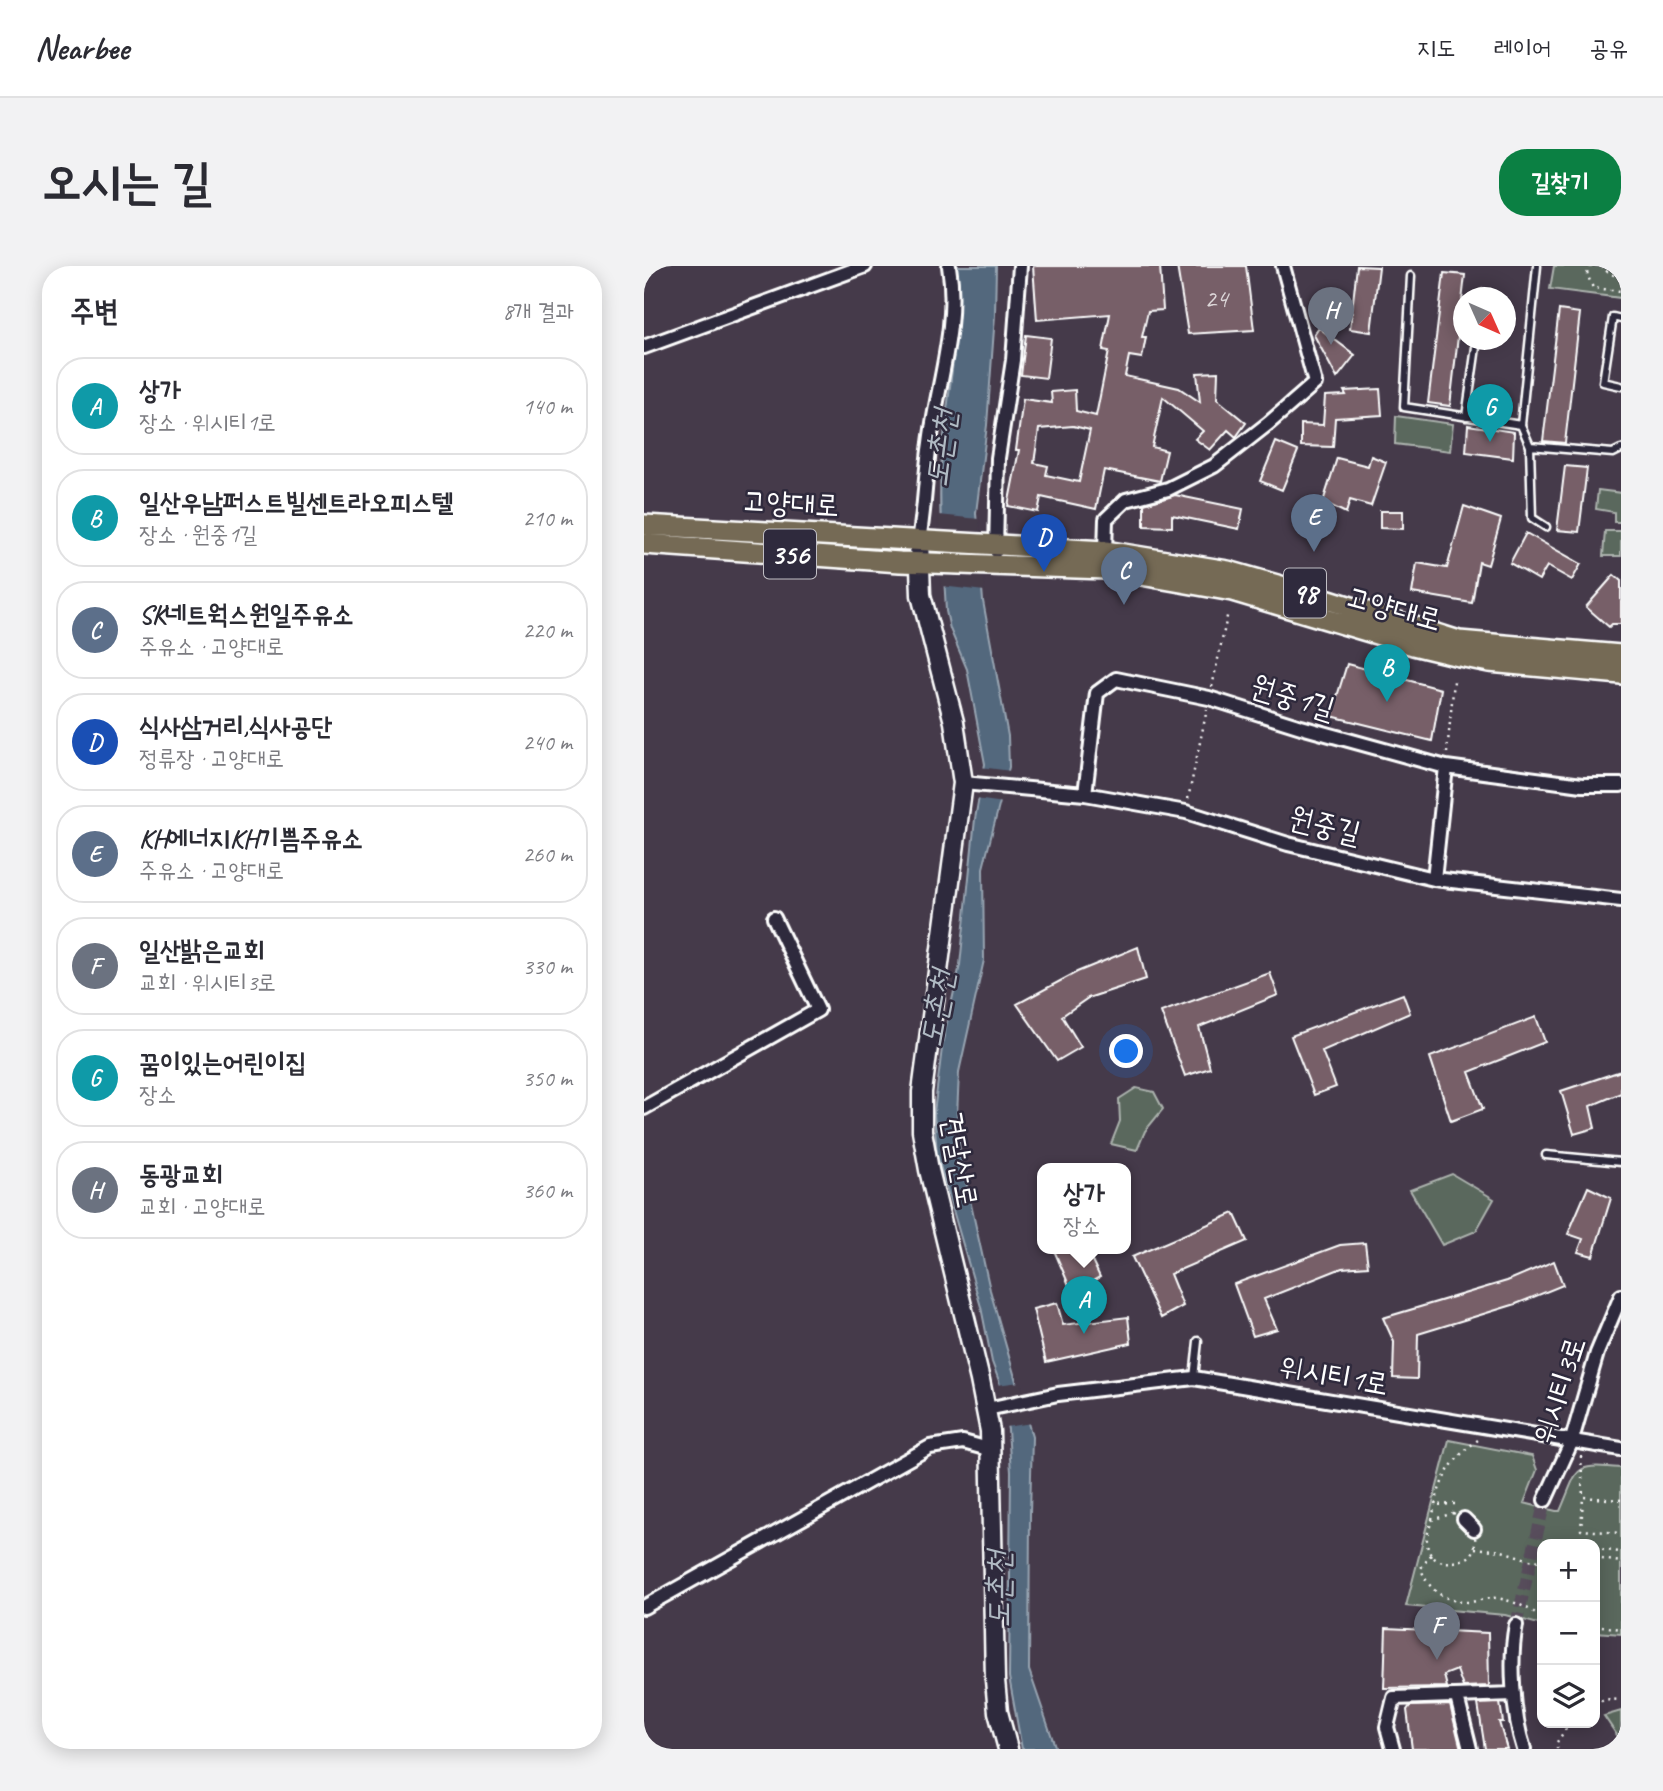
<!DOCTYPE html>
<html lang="ko">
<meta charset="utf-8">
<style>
body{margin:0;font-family:Caveat,"Poor Story",sans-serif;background:#f2f2f3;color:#2b2b33}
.controls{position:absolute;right:21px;bottom:21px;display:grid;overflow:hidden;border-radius:14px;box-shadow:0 4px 18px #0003}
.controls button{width:63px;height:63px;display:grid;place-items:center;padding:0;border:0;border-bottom:2px solid #e1e1e2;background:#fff;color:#2b2b33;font:35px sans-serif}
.compass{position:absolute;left:809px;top:21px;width:63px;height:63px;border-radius:50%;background:#fff;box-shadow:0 4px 18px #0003;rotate:135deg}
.you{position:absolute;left:483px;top:786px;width:24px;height:24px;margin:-18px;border:5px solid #fff;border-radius:50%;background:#1a73e8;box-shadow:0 0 0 10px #1a73e833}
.badge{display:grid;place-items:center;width:46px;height:46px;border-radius:50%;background:#0b8043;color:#fff;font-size:23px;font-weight:700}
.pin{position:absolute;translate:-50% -58px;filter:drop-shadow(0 2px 4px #0008)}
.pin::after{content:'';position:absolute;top:37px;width:24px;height:21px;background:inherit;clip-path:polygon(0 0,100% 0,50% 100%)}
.popup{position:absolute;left:393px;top:897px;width:94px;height:91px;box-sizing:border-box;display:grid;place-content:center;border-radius:14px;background:#fff;filter:drop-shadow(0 2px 5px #0005);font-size:23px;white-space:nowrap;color:#7c7c81}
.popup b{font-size:26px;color:#2b2b33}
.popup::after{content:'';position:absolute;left:50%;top:100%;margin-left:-14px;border:14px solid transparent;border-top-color:#fff}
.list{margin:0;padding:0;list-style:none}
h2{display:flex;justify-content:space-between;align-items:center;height:91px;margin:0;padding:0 28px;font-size:30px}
h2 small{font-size:23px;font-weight:400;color:#7c7c81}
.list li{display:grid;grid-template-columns:46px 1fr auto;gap:21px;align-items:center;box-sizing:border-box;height:98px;margin:0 14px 14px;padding:0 14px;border:2px solid #e1e1e2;border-radius:28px}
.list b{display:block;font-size:26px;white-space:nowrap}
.list p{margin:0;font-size:23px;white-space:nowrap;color:#7c7c81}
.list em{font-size:23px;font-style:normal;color:#7c7c81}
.icon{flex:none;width:38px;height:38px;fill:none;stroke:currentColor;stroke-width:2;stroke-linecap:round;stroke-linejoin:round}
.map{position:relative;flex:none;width:977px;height:1483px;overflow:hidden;border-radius:28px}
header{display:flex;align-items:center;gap:42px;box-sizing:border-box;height:98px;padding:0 35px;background:#fff;border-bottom:2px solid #e1e1e2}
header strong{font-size:33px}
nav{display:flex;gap:38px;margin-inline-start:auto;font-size:24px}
.intro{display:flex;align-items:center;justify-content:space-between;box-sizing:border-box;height:168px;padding:0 42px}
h1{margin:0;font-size:49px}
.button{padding:18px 32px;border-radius:28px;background:#0b8043;color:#fff;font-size:24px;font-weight:700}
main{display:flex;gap:42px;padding:0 42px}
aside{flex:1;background:#fff;border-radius:28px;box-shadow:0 4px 18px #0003}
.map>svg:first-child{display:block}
.green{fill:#5a675d;stroke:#acb3ae;stroke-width:2}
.water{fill:#52677d;stroke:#97a4b1;stroke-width:2}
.pier{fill:#453a4a}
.building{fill:#775f68;stroke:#fff;stroke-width:2;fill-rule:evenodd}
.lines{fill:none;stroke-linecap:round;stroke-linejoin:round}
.street-tunnel{stroke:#584e5c;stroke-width:12;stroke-dasharray:12 6;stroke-linecap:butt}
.lane-casing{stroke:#fff;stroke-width:11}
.street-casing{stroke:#fff;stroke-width:18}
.secondary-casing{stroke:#fff;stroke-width:23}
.primary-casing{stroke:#fff;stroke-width:24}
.path{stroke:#fff;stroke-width:2.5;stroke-dasharray:2 5;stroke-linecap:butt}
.lane{stroke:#2f2a3d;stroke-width:6}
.street{stroke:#2f2a3d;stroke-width:12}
.secondary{stroke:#2f2a3d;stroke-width:18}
.primary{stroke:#756a55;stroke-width:19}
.labels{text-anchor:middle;stroke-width:5;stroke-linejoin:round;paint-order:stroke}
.number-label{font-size:26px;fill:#ddd7d9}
.shield{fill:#2f2a3d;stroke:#c1bfc5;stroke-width:2}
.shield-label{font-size:28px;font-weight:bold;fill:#fff}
.street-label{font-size:30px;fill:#fff;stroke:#2f2a3d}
.water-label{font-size:32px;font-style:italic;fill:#b1bbc4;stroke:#2f2a3d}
</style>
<header>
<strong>Nearbee</strong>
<nav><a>지도</a><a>레이어</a><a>공유</a></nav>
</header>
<div class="intro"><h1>오시는 길</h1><a class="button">길찾기</a></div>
<main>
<aside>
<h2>주변<small>8개 결과</small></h2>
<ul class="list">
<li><span class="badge" style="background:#0f9aa8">A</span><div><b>상가</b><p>장소 · 위시티1로</p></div><em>140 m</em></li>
<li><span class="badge" style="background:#0f9aa8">B</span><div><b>일산우남퍼스트빌센트라오피스텔</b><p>장소 · 원중1길</p></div><em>210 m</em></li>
<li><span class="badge" style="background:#5c6f8a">C</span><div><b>SK네트웍스원일주유소</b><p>주유소 · 고양대로</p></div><em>220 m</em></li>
<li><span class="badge" style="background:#1a4fb4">D</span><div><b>식사삼거리,식사공단</b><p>정류장 · 고양대로</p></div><em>240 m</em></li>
<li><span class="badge" style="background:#5c6f8a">E</span><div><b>KH에너지KH기쁨주유소</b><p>주유소 · 고양대로</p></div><em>260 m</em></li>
<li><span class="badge" style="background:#6b7280">F</span><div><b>일산밝은교회</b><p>교회 · 위시티3로</p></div><em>330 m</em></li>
<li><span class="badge" style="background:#0f9aa8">G</span><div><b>꿈이있는어린이집</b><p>장소</p></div><em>350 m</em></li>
<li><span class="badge" style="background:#6b7280">H</span><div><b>동광교회</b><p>교회 · 고양대로</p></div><em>360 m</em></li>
</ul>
</aside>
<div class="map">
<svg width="977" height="1483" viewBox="0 0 977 1483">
<rect width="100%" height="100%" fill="#453a4a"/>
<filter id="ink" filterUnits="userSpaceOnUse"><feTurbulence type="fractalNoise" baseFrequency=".0143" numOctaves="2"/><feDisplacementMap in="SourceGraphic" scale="14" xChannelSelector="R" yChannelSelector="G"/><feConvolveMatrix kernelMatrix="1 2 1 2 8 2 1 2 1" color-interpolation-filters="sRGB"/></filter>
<g filter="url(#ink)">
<path class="green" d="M910 0H977V32L906 23Z
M752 150 809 158 806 185 751 178Z
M954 224 977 227V256H970V246L952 243Z
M961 265H977V290H959Z
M492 822 510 826 519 843 501 865 493 884 467 878 476 855 475 833Z
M808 908 850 933 832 965 798 979 766 924Z
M805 1174 888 1190 893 1204 880 1237 912 1245H916C935 1202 927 1197 977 1202V1368L951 1366V1278H898V1359L861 1349 762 1340Z
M977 1445V1475L960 1450Z"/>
<path class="water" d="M312 0H352L351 49 343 159 332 247 339 335 364 470 365 501 339 602 340 694 315 806 313 850 316 889 346 1024 388 1171 386 1247 385 1404 412 1483H378L365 1411 367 1206 364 1164 355 1115 348 1096 337 1041 293 889 290 847 299 774 316 699 331 553 341 498 323 403 306 363 302 345C300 301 294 248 297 204 301 136 318 69 312 0Z"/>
<path class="pier" d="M294 249 335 253 341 325 297 320Z
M336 501 367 505 360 537 332 533Z
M376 1116 388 1157 361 1161 353 1119Z"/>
<path class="building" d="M389 0H516L519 44 504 45 498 71H502L498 92 485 90 481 110 535 122 556 136 553 107 574 106 573 133 602 157 592 171 584 164 566 184 551 173 559 165 519 131 508 181 523 185 516 215 460 204 452 243 397 231 394 246 364 240 375 184H372L379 133 408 137 407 126 431 124 432 145 452 150 465 85 459 84 466 48 393 54ZM429 160 446 164 435 216 402 209 404 200 390 197 395 163Z
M533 0H602L610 64 544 68Z
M713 0 735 1 727 66 706 63Z
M800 7 821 9 806 140 784 137Z
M915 44 936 47 921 177 899 175Z
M675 62 711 89 693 112 670 69Z
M382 69 407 72 402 112 377 109Z
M736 123 738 149 691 152 689 181 657 180V158L679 159 681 130 702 129 700 125Z
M824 159 870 166 869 192 822 186Z
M632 176 654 185 638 224 616 215Z
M727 190 742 196 727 240 706 234 702 247 679 236 693 192 724 200Z
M921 200 943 202 935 266 913 264Z
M531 229 599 243 595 263 528 249V261L500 260V238Z
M820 240 857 253 844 299 835 296 828 337 768 327 773 297 803 302Z
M736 245H759V263L736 262Z
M882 267 937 298 928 314 903 300 895 314 866 297Z
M970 309 977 315V358H968L965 361 942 341Z
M703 398 797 423 788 475 687 450Z
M494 681 502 713 444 732 418 750 437 781 413 795 373 738 433 706Z
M626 707 634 729 555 761 566 802 541 810 517 746Z
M759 728 766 747 678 785 692 821 670 829 647 770Z
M892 751 901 776 825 806 839 843 807 855 786 791Z
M977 805V827L946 840 951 862 930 868 917 825Z
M944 921 967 932 949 990 934 986 939 973 924 968Z
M590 947 603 975 526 1008 539 1040 517 1052 488 991Z
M721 977 724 1000 698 1002 620 1033 633 1063 609 1070 590 1018 696 979Z
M409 982H442L456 1011 428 1026Z
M910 995 919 1019 872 1038 774 1068 773 1113 749 1112 750 1076 739 1052 863 1015Z
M413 1037 419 1059 484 1051 487 1077 402 1096 389 1043Z
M742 1362 844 1367 845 1420 819 1421 813 1404 800 1409 803 1421 740 1422Z
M856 1437 859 1456H855L863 1483H841L834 1438Z
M806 1439 817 1483H768L763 1444 766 1440Z"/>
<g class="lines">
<path class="street-tunnel" d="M872 1359 901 1234"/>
<defs>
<path id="lane" d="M893 0 877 159 886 180 969 187 977 183
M767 10 760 141 877 159
M839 32 840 27
M977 53 969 51 959 116 977 120
M822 151 833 74
M886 180 888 252 902 261
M902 889 977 896
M550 1112 554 1075"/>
<path id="street" d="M0 81 221 0
M275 274C281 242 281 209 286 177 293 119 315 59 305 0
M352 285 354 192 369 94 376 0
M461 285 462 253 482 234 524 223 570 200 625 157 671 117 639 0
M319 517 441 528 542 546 644 578 790 613 977 634
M441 528 453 427 472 413 565 432 657 461 802 501 938 519H977
M790 613 802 501
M0 842 174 744 130 652
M343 1143 414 1128 550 1112 977 1183
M901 1234 927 1177 953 1087 977 1030
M820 1253 830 1263
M0 1341 286 1181 319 1176 348 1184
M872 1359C865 1394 869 1450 880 1483
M813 1431 826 1483
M749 1483 743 1461 750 1432 870 1428"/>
<path id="secondary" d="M275 274 277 329 310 456 319 517 278 826V865L285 904 336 1114 346 1165 351 1414 354 1446 364 1483"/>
<path id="primary" d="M0 259 461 285 584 305 679 332 815 375 977 389
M0 278 256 296 463 303 588 325 769 379 815 390 845 396 977 408"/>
</defs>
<use href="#lane" class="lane-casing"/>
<use href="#street" class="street-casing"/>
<use href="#secondary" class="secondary-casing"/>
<use href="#primary" class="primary-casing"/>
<path class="path" d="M947 0 943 8 949 22 977 25
M957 0C961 5 970 11 977 10
M568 421 584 346
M803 487 810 415
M544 533 563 443
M937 1190 939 1231
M977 1234 939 1231 937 1264 977 1267
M811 1238 791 1239C797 1210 810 1191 834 1174
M809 1247C829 1257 836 1267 828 1289 813 1299 785 1302 783 1277 782 1269 786 1261 788 1254Z
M788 1253 791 1239
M920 1278V1274L934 1275V1278
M831 1282 858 1285 889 1295 898 1294
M951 1283 977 1286
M787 1289 777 1302C783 1324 803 1337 826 1336 835 1335 845 1331 853 1332 870 1335 884 1342 898 1351
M951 1292 977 1296
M951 1359 977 1363
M951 1439 961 1433 977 1434
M913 1483V1476L926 1457"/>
<use href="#lane" class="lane"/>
<use href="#street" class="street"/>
<use href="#secondary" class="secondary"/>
<use href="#primary" class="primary"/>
</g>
</g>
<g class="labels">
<g class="number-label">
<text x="572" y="41">24</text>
</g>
<g class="shield">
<rect x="120" y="263.5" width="52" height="49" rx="5"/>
<rect x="640" y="302.5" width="42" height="49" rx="5"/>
</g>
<g class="shield-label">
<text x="146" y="298">356</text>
<text x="661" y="337">98</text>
</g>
<g class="street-label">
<text transform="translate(147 237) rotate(3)" y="10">고양대로</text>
<text transform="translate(750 342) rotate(15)" y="10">고양대로</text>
<text transform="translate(649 431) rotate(17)" y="10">원중1길</text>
<text transform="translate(681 559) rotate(14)" y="10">원중길</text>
<text transform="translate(316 894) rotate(80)" y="10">견달산로</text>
<text transform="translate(690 1109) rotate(10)" y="10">위시티1로</text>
<text transform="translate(915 1124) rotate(-72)" y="10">위시티3로</text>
</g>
<g class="water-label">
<text transform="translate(296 182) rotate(-83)" y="11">도촌천</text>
<text transform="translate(292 742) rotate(-80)" y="11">도촌천</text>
<text transform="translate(354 1323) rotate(-90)" y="11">도촌천</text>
</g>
</g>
</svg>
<div class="controls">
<button>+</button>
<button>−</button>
<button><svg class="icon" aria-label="layers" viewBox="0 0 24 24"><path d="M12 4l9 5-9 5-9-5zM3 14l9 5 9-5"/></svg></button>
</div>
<svg class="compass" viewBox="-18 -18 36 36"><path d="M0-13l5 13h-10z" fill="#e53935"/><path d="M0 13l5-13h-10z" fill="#7c7c81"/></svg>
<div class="you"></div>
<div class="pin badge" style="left:440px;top:1068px;background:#0f9aa8">A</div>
<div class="popup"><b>상가</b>장소</div>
<div class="pin badge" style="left:743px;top:436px;background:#0f9aa8">B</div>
<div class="pin badge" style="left:480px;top:339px;background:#5c6f8a">C</div>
<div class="pin badge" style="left:400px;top:306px;background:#1a4fb4">D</div>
<div class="pin badge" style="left:670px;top:286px;background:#5c6f8a">E</div>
<div class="pin badge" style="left:793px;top:1394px;background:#6b7280">F</div>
<div class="pin badge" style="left:846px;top:176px;background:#0f9aa8">G</div>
<div class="pin badge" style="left:687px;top:79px;background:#6b7280">H</div>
</div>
</main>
